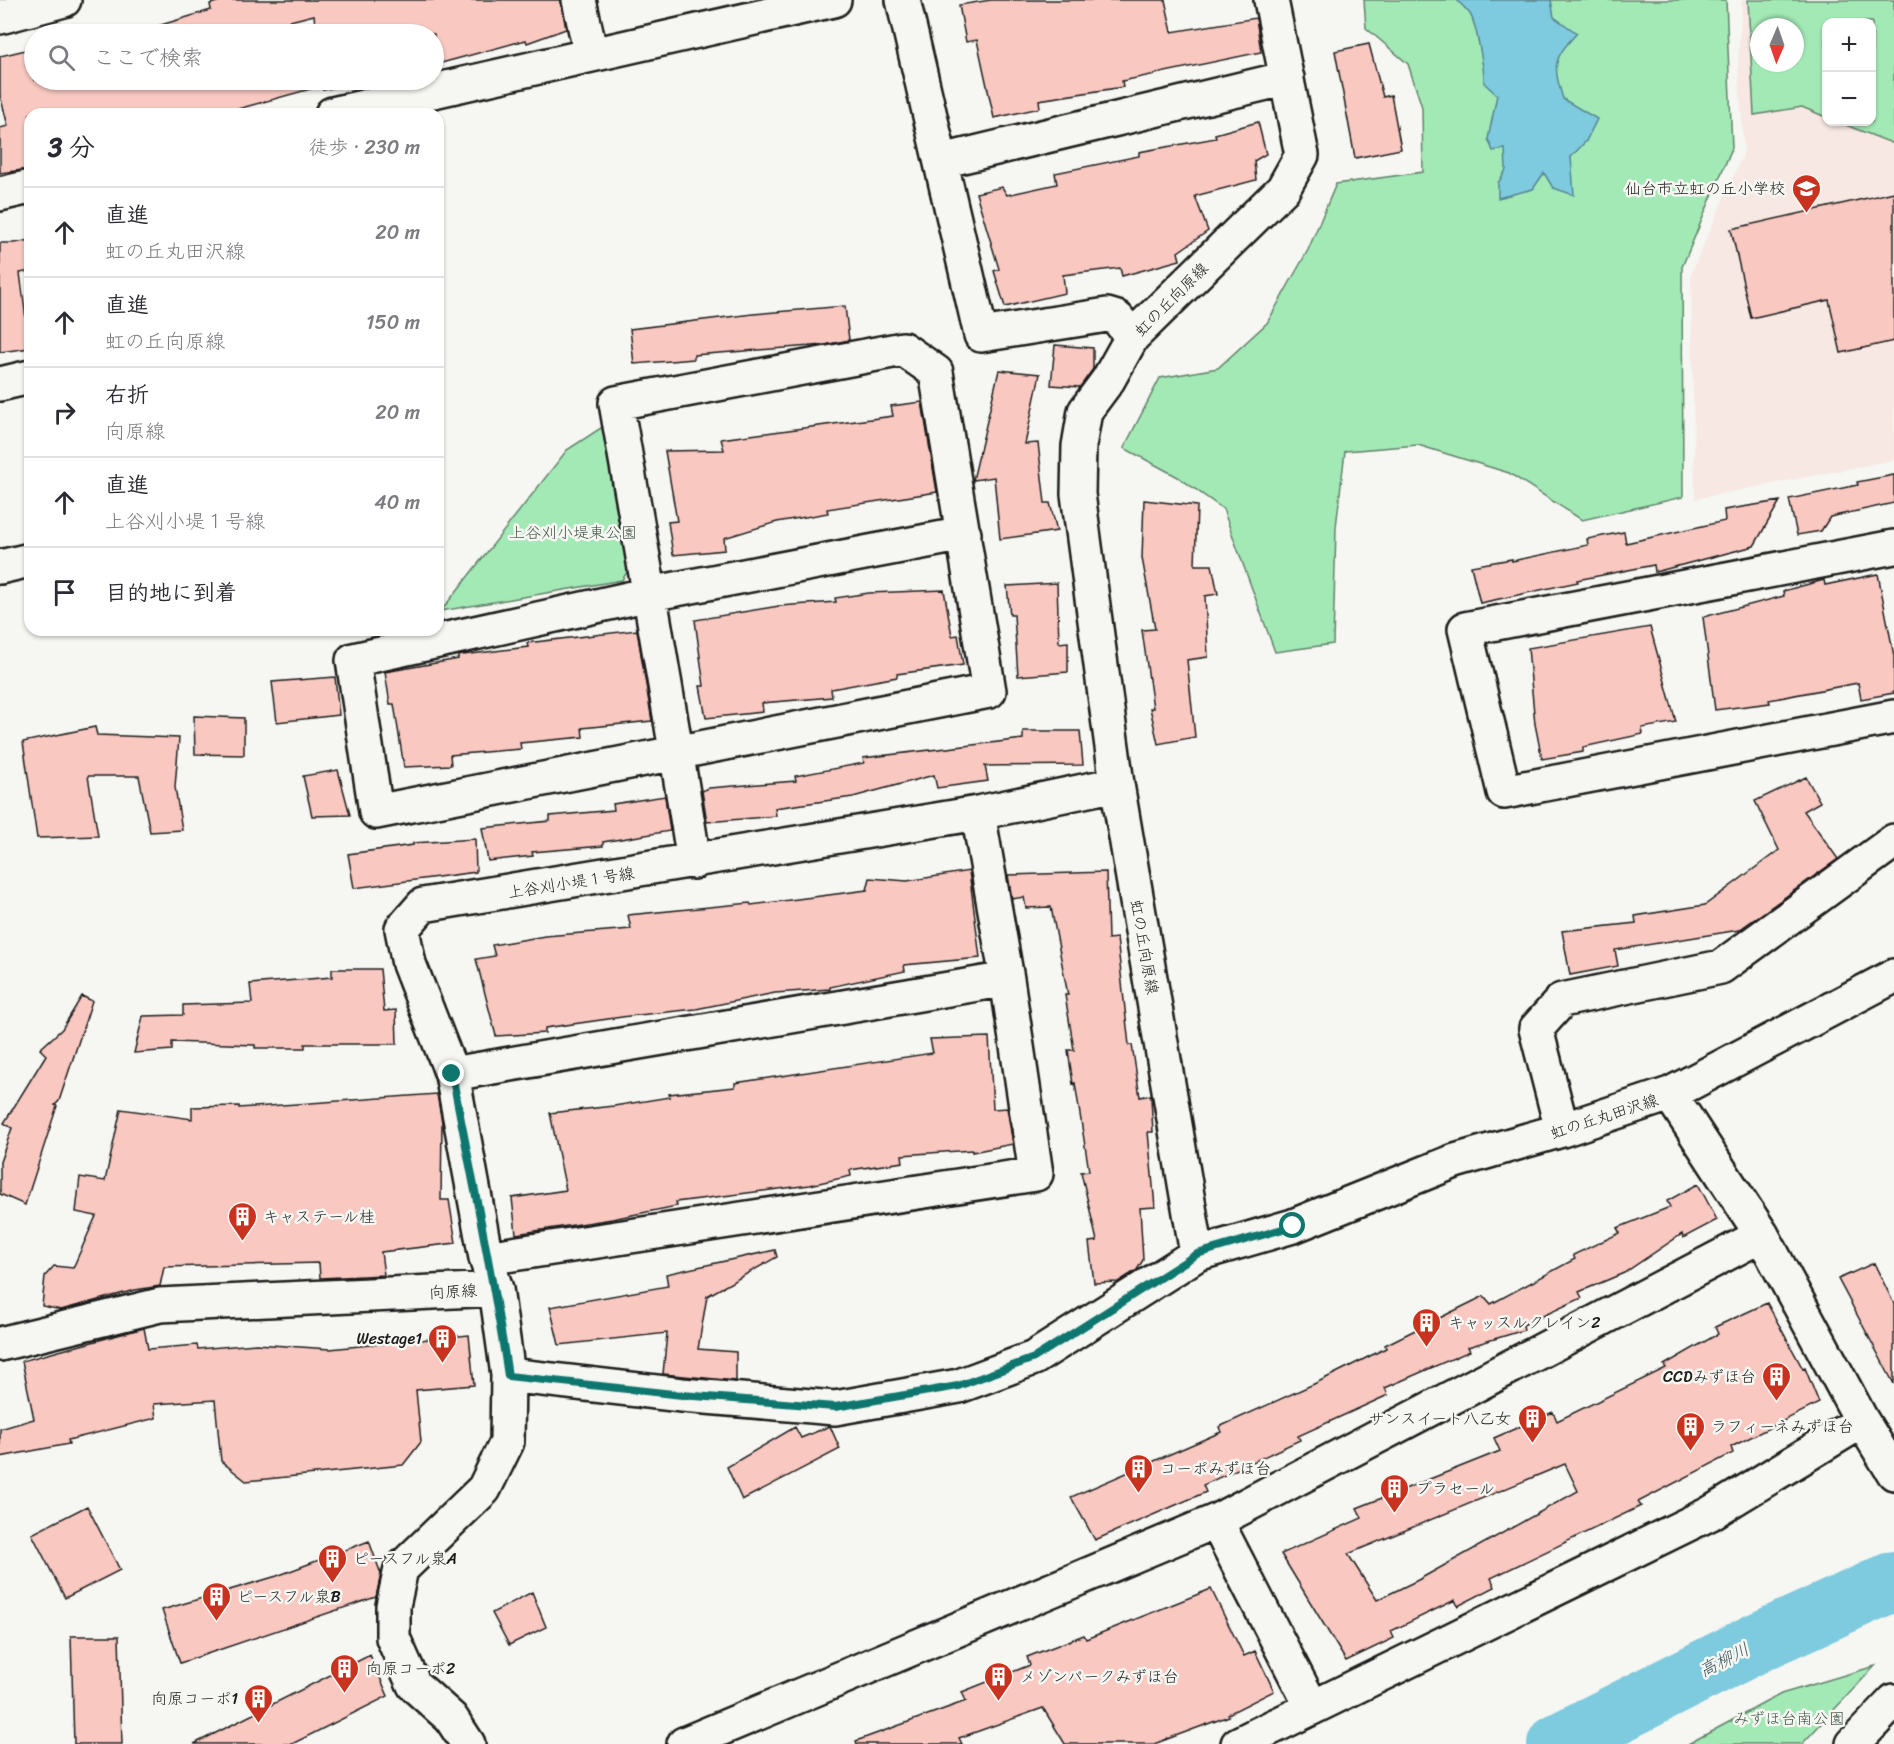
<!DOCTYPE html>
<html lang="ja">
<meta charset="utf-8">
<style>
body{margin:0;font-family:Sriracha,"Klee One",sans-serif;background:#f7f7f7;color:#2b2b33}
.controls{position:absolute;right:18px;top:18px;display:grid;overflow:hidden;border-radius:12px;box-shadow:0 2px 4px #0004}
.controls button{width:54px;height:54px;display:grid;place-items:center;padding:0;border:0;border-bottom:2px solid #e1e1e2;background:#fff;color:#2b2b33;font:30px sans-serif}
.compass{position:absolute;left:1750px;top:18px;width:54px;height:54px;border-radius:50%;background:#fff;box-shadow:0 2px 4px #0004;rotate:182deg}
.stop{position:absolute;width:18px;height:18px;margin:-14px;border:4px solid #0f766e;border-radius:50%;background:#fff}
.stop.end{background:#0f766e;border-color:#fff;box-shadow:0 2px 6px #0008}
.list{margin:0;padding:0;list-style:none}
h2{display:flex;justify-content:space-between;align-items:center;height:78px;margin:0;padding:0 24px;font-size:26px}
h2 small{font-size:20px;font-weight:400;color:#7c7c81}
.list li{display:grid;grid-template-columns:39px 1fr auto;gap:18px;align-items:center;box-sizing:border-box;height:90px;padding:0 24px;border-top:2px solid #e1e1e2}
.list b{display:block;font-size:22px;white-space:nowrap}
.list p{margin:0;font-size:20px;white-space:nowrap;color:#7c7c81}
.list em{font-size:20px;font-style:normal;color:#7c7c81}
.icon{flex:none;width:33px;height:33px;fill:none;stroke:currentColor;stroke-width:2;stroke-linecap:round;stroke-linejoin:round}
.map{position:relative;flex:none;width:1894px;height:1744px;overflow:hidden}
.search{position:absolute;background:#fff;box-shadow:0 2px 4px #0004;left:24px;top:24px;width:420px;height:66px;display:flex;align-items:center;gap:15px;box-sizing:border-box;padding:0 21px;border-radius:33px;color:#7c7c81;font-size:22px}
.panel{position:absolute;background:#fff;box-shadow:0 2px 4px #0004;left:24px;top:108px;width:420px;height:528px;border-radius:18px}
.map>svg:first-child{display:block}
.built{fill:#f7e8e3;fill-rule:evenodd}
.green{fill:#a3e9b6;stroke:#608269;stroke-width:1.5;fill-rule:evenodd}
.water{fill:#7ecade;stroke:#578490;stroke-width:1.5}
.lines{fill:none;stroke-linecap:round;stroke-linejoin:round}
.river{stroke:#7ecade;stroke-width:60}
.building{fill:#f8c8c1;stroke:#1c1c1c;stroke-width:1.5;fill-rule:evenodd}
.minor-casing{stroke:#1c1c1c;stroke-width:38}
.minor{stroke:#f6f6f2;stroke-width:33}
.route{stroke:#0f766e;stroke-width:8}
.labels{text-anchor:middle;stroke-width:5;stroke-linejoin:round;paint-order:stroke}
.poi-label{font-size:16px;fill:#1c1c1c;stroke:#f6f6f2;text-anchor:start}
.street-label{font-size:16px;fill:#1c1c1c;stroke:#f6f6f2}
.park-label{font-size:16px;fill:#445a4a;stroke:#f6f6f2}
.water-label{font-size:18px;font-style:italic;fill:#3e5960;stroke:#f6f6f2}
</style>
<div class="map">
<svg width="1894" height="1744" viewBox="0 0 1894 1744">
<rect width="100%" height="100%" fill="#f6f6f2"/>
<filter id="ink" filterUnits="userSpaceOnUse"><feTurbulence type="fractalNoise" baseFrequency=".0167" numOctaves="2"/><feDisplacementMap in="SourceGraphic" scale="12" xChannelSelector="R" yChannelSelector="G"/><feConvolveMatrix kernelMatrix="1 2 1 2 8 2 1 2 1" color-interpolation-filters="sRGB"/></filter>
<g filter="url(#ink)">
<path class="built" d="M1742 0H1894V460L1695 499 1691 274 1744 152 1738 63ZM1826 22H1872V122H1826ZM1759 27H1795V63H1759Z"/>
<path class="green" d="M1364 0H1726L1732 148 1682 267 1683 497 1582 520 1509 473 1418 445 1345 451 1336 527 1333 644 1275 652 1223 509 1178 477 1124 448 1160 378 1218 368 1267 323 1308 250 1336 184 1423 172 1422 107 1408 64 1366 28Z
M1748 0H1894V144L1838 122H1872V22H1826V117L1802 107 1754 115ZM1759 27H1795V63H1759Z
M607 424 635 560 622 580 441 611 567 450Z
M1875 1666 1802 1744H1688L1781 1694Z"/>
<path class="water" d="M1457 0H1551L1554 17 1577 33C1552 60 1553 65 1563 99L1597 119 1586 141 1571 157 1574 195 1553 188 1544 173 1533 189 1498 198V183L1506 170 1505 149 1493 151 1488 139 1497 95 1484 83C1485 72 1476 23 1470 14 1466 9 1461 4 1457 0Z"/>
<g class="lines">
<path class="river" d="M1557 1744 1759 1642 1894 1581"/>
</g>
<path class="building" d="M224 0H561L566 29 527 43 526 40 434 65V34H316L314 15 238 34H131L211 10 210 4Z
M991 0H1165L1172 32 1256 18 1261 52 1122 81 1123 87 1039 100 1040 108 994 118 977 40 966 42 959 5Z
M1369 44 1383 97 1391 95 1401 149 1355 158 1335 51Z
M34 48V80H313L314 88 238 109 240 114H30V169L0 173V128L8 126 0 95V56Z
M321 80H364L323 90Z
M1258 122 1266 154 1254 161 1256 180 1195 196 1208 231 1178 252 1180 260 1122 276 1120 268 1063 275 1065 293 1005 307 994 271 999 269 976 193 1002 187 1007 195 1057 184 1055 173 1139 156V152L1216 138 1215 134Z
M1894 192V341L1841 353 1829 300 1751 318 1731 229Z
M30 240V271L20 273 30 348 0 352V243H15Z
M845 306 849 340 825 345 694 355V359L634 364 630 329 753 314Z
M1055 345 1093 348V369L1080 387 1051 385Z
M999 370 1040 374 1025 444 1038 443 1045 503H1050L1057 531 1000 539 994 477 973 480Z
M922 402 937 492 827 509 828 513 777 522 724 538 725 550 673 555 668 522 677 521 665 451 724 450 721 439 893 416 891 406Z
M1894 475V503L1830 517 1821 531 1797 535 1789 499 1858 485 1857 482Z
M1144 500 1197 506 1195 565H1212L1218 594 1205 596 1208 657 1187 660 1195 737 1158 744 1150 708H1153L1142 630 1155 629 1142 558Z
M1780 501 1754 546 1655 572 1654 565 1577 580 1578 582 1480 603 1471 566 1512 559V561L1588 545 1587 539 1624 532 1626 543 1725 521 1724 510Z
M1878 574 1894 656V693L1861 699 1858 683 1769 700 1770 703 1715 710 1703 617 1784 596 1783 591 1824 580 1825 585Z
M1057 583 1059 643 1068 642V672L1018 676 1014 615H1010L1007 586Z
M944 590 952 636 958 635 963 665 897 674V677L831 689 832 697 762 703 763 712 706 718 700 686H704L695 620 779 606 836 602 835 598 869 593Z
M1650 627 1676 722 1642 728 1643 734 1583 747V752L1542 759 1535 724 1528 648Z
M637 630 652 721 582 728 583 737 520 743 521 749 450 755 451 765 404 767 394 704H390L385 672 458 659V656L463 655 528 647 527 643Z
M335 677 339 715 277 722 272 682Z
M194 716 244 718V755L195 754Z
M95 727 97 735 179 738 175 787 182 830 150 832 139 776H88L98 836 37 838 23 742Z
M1023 731H1080L1083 765 985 766 988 781 937 788 934 775 853 797 775 808 776 816 707 822 702 791 709 788 796 781 795 776 864 763 863 758 1023 739Z
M338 770 350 815 312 816 303 776Z
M1806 777 1820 802 1804 811 1838 859 1739 930 1615 950 1618 966 1570 975 1562 931 1636 923 1635 916 1705 905 1779 850 1755 801Z
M665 796 670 831 603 842V846L532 852 533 856 488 861 482 828 550 821V816L614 810 613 804Z
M475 839 476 872 354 888 348 854 413 845V843Z
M969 871 980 958 904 965 905 971 830 987V989L775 993 696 1009 629 1016 545 1028V1033L496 1036 476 959 495 956 492 945 545 936 631 929 628 915 750 903 751 905 867 890 870 878 907 881Z
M1106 872 1108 939 1117 938 1129 1045H1132L1140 1097 1151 1095V1098L1153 1132H1148L1155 1207 1140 1208 1143 1260 1137 1270 1118 1282 1094 1283 1089 1242 1097 1241 1081 1172 1089 1171 1075 1083 1073 1084 1068 1050H1074L1065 995H1068L1051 907 1026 908 1024 897 1012 899 1008 875Z
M332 969H380L384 1011 396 1010 397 1044H305V1048H255V1045L172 1042V1050L134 1053 143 1016 183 1015V1005L252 1003 250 984 332 977Z
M82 996 92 1001 59 1101 55 1105 57 1106 25 1205 0 1194V1162L12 1128 4 1123 46 1055 40 1049 62 1029Z
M989 1037 993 1109 1007 1108 1013 1144 972 1152V1150L902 1155 903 1162 850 1170 851 1176 810 1185 676 1202 677 1206 612 1219 516 1234 512 1198 566 1190 550 1113 614 1106 670 1097 669 1094 735 1087V1083L933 1053 930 1039Z
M437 1094 442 1122 441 1200H449L456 1243 381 1252 384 1275 320 1278 319 1263 164 1267 160 1286 135 1290 61 1310 42 1306 45 1276 54 1266 73 1268 96 1216 76 1212 80 1177 105 1181 121 1109 192 1119V1107L239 1106V1108Z
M1698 1184 1717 1220 1683 1238 1682 1234 1624 1273 1579 1292 1582 1298 1523 1325 1524 1330 1468 1347 1470 1351 1385 1388 1388 1395 1298 1436 1300 1440 1203 1485 1206 1492 1095 1540 1071 1497 1221 1432 1219 1427 1316 1383 1386 1348 1385 1345 1484 1296 1491 1304 1575 1259 1573 1255 1620 1233 1617 1228 1670 1207 1667 1201Z
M775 1250 777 1257 707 1296 698 1349 736 1352V1381L663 1374 667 1333 559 1345 550 1307 668 1286 666 1274Z
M1874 1263 1894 1304V1384L1838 1279Z
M1767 1303 1803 1369 1805 1368 1819 1403 1731 1447 1733 1453 1638 1502 1641 1506 1491 1578 1495 1587 1458 1606 1455 1600 1391 1631 1394 1638 1346 1661 1281 1554 1362 1518 1357 1508 1500 1451 1494 1438 1553 1412 1557 1421 1666 1368 1664 1365 1718 1334 1715 1327ZM1565 1464 1578 1491 1418 1580 1377 1600 1348 1554Z
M144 1328 148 1349 197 1345 198 1349 256 1344 330 1349 469 1335 474 1385 416 1390 421 1442 403 1465 246 1481 221 1461 215 1400 154 1404 156 1418 68 1440 69 1444 0 1457V1429L34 1419 22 1361Z
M830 1426 840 1449 742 1500 727 1467 795 1427 801 1438Z
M87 1506 120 1570 65 1598 32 1534Z
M369 1541 381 1574 376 1597 180 1663 162 1610 277 1576Z
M1211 1589 1244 1656 1255 1651 1274 1691 1228 1714 1229 1716 1154 1744H1065L1043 1708 959 1738 962 1744H857L856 1741 966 1701 962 1692 1030 1665 1027 1657 1084 1635 1086 1639Z
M532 1592 546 1627 509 1645 492 1613Z
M71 1636H119L122 1744H74Z
M370 1655 388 1696 292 1744H194Z"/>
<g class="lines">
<defs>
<path id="minor" d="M579 0 591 55
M903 0 981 335 1107 315 1117 318 1132 337
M0 17 64 0
M332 114 834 0
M942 161 1287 78
M0 194 30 187
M0 384 30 377
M1894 547 1465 629 1504 792 1894 717
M0 567 30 560
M694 862C670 708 643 556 616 403L903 349 936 372 989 691 376 812 353 660 650 594 964 534
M452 1074 1007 979
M1670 1094 1894 976
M1562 1130 1536 1029 1562 1000 1721 967 1894 841
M1197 1254 1293 1226 1455 1161 1562 1130 1670 1094 1762 1235 1862 1421 1894 1473
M486 1258 1036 1174 1007 979 978 813
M496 1289 486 1258 452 1074 409 964 402 929 423 905 978 813 1117 784
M0 1344 160 1305 496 1289 508 1375 507 1442 484 1489 401 1569 393 1606V1638L414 1685 451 1718 468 1744
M508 1375 682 1395 835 1408 959 1386 1034 1358 1197 1254 1117 784 1078 494 1079 446 1085 411 1108 380 1132 337 1283 189 1302 155 1271 0
M1216 1521 1312 1707
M684 1744 1216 1521 1762 1235
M1238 1744 1709 1514 1862 1421
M1853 1744 1894 1701"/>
</defs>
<use href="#minor" class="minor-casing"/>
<use href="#minor" class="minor"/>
</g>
</g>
<g class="lines" filter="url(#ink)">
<path class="route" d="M452 1074C471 1174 493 1274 508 1376L682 1395 835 1407 958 1386 1034 1358 1197 1254 1293 1226"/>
</g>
<defs>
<symbol id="school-pin" viewBox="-11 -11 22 30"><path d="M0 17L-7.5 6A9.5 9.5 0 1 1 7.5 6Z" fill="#c8321e" stroke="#f6f6f2"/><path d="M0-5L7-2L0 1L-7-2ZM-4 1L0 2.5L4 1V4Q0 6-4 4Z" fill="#fff"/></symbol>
<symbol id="building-pin" viewBox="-11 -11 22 30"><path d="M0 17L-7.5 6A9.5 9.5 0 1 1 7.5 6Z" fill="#c8321e" stroke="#f6f6f2"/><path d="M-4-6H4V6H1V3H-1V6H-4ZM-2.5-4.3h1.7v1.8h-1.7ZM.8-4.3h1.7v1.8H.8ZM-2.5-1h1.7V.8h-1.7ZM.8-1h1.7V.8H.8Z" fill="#fff"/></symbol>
</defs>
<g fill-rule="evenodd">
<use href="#school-pin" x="1790" y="172" width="33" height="45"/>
<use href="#building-pin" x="226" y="1200" width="33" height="45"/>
<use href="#building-pin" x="1410" y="1306" width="33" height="45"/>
<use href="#building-pin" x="426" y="1322" width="33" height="45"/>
<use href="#building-pin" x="1760" y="1360" width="33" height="45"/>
<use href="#building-pin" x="1516" y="1402" width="33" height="45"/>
<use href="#building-pin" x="1674" y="1410" width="33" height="45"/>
<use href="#building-pin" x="1122" y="1452" width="33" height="45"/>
<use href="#building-pin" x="1378" y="1472" width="33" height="45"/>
<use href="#building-pin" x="316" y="1542" width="33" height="45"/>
<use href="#building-pin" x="200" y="1580" width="33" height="45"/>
<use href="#building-pin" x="328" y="1652" width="33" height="45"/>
<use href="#building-pin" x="982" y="1660" width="33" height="45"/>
<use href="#building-pin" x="242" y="1682" width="33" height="45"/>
</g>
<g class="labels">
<g class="poi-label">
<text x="1785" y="194" text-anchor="end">仙台市立虹の丘小学校</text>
<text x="263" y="1222">キャステール桂</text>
<text x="1448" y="1328">キャッスルクレイン2</text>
<text x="422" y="1344" text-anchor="end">Westage1</text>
<text x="1756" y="1382" text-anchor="end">CCDみずほ台</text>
<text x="1511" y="1424" text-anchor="end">サンスイート八乙女</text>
<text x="1711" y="1432">ラフィーネみずほ台</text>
<text x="1160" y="1474">コーポみずほ台</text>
<text x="1416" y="1494">プラセール</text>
<text x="353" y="1564">ピースフル泉A</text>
<text x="237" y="1602">ピースフル泉B</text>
<text x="366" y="1674">向原コーポ2</text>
<text x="1020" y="1682">メゾンパークみずほ台</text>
<text x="238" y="1704" text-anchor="end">向原コーポ1</text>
</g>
<g class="street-label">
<text transform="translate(1171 299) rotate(-45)" y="6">虹の丘向原線</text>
<text transform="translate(571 882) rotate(-9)" y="6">上谷刈小堤１号線</text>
<text transform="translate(1145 947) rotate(80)" y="6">虹の丘向原線</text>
<text transform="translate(1604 1116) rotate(-18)" y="6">虹の丘丸田沢線</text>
<text transform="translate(453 1291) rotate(-3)" y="6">向原線</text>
</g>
<g class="park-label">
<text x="573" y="538">上谷刈小堤東公園</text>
<text x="1789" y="1724">みずほ台南公園</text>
</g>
<g class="water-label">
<text transform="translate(1724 1660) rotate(-27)" y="6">高柳川</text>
</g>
</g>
</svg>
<div class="controls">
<button>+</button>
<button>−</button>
</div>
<svg class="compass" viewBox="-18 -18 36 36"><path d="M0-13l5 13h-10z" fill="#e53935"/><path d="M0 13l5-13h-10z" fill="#7c7c81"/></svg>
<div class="stop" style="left:1293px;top:1226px"></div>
<div class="stop end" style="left:452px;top:1074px"></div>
<div class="search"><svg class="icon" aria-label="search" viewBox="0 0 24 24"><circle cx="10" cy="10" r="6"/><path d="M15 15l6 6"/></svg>ここで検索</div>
<section class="panel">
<h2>3 分<small>徒歩 · 230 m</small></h2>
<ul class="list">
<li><svg class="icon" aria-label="ahead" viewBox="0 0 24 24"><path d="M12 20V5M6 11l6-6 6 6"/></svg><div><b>直進</b><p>虹の丘丸田沢線</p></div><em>20 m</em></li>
<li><svg class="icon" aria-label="ahead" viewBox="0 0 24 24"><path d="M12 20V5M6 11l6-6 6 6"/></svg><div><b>直進</b><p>虹の丘向原線</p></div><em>150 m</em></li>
<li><svg class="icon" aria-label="right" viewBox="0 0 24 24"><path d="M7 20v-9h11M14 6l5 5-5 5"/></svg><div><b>右折</b><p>向原線</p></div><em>20 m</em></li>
<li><svg class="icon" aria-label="ahead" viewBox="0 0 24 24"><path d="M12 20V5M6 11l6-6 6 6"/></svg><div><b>直進</b><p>上谷刈小堤１号線</p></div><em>40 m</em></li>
<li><svg class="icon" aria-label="arrive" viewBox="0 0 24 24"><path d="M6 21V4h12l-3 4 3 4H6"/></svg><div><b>目的地に到着</b></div></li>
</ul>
</section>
</div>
